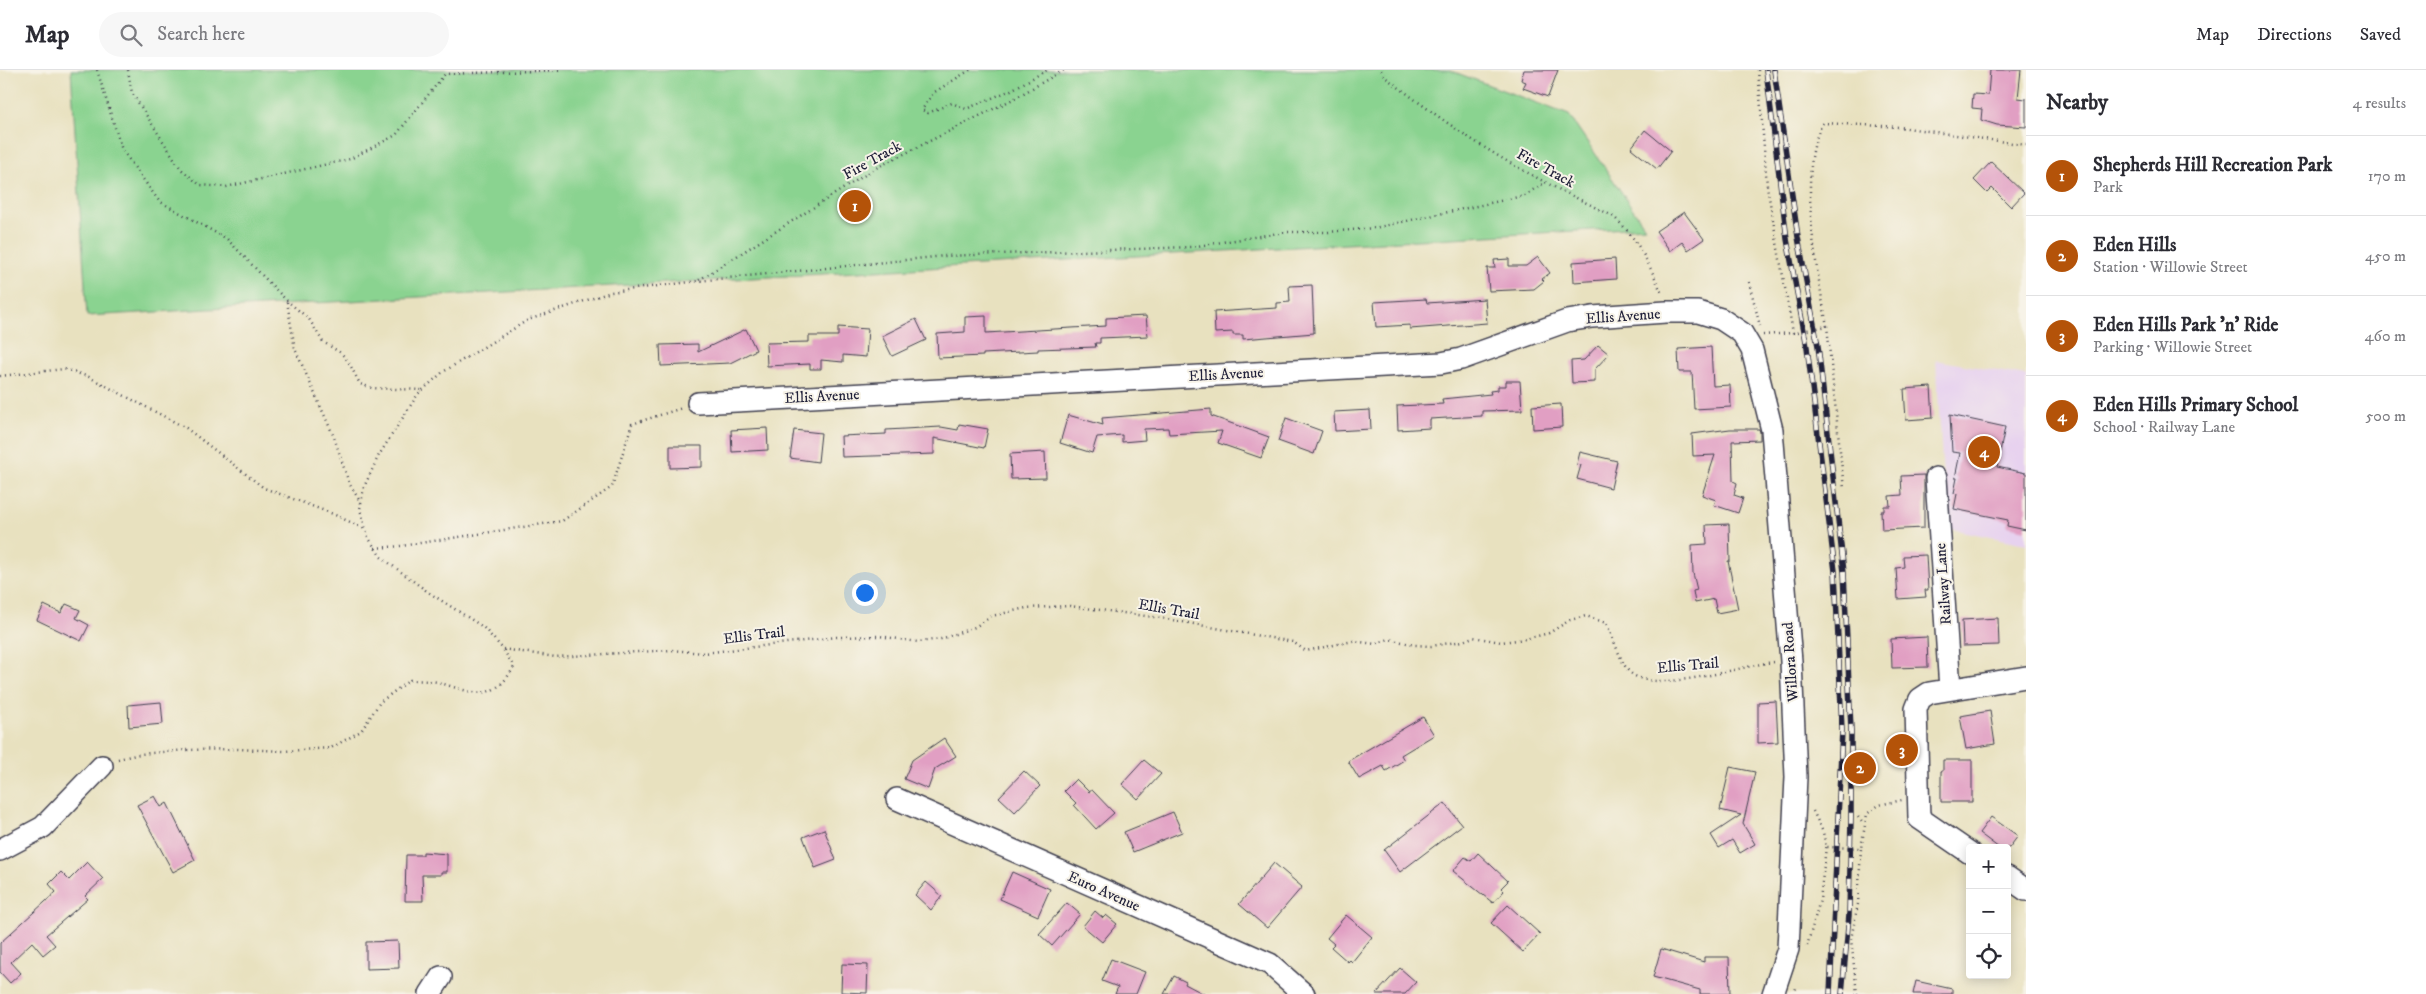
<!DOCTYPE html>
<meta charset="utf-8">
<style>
body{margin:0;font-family:"IM FELL DW Pica",serif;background:#f7f7f7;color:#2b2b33}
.controls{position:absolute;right:15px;bottom:15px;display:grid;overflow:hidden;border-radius:5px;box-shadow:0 2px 12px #0003}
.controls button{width:45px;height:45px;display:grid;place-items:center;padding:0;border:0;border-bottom:1px solid #e1e1e2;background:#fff;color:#2b2b33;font:25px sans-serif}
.you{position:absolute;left:864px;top:522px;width:18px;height:18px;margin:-12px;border:4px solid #fff;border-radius:50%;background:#1a73e8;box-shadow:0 0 0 8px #1a73e833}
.badge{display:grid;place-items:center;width:32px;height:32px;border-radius:50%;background:#b45309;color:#fff;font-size:16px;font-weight:700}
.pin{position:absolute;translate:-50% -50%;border:2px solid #fff;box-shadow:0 1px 5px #0006}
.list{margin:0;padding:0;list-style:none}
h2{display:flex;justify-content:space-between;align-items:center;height:65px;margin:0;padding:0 20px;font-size:21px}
h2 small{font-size:16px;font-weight:400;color:#7c7c81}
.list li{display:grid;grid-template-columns:32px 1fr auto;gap:15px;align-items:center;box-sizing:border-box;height:80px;padding:0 20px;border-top:1px solid #e1e1e2}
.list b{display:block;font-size:19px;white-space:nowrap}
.list p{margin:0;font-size:16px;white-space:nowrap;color:#7c7c81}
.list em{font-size:16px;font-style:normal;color:#7c7c81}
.icon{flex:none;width:28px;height:28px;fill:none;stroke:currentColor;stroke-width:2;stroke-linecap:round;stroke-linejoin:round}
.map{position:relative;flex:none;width:2026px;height:924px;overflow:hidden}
header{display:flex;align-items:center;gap:30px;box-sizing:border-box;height:70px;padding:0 25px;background:#fff;border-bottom:1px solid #e1e1e2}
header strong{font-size:24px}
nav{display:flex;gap:28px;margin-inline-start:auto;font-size:18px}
.search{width:350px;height:45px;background:#f7f7f7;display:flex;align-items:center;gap:12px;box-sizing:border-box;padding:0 18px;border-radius:28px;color:#7c7c81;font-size:19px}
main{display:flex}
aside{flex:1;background:#fff}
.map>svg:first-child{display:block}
.built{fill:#e7d2ef}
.green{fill:#8ad390;stroke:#567a66}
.building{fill:#e19fc3}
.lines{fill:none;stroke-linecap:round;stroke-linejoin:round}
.minor-casing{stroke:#403f4f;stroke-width:24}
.path{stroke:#403f4f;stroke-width:2.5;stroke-dasharray:1 4;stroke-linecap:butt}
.minor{stroke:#fff;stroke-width:21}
.rail-casing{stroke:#22223b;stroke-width:5.5}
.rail{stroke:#f7f3e8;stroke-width:4;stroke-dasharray:11;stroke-linecap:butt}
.labels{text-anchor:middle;stroke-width:4;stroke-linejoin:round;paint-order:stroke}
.street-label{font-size:15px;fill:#22223b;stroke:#f7f3e8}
</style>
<header>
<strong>Map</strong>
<div class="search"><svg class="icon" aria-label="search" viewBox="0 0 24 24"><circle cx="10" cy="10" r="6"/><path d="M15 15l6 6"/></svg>Search here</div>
<nav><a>Map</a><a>Directions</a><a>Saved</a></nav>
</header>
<main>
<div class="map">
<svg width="2026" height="924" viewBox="0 0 2026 924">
<rect width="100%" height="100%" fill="#f7f3e8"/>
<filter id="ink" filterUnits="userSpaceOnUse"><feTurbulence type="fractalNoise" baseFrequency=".02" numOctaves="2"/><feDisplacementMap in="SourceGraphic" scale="10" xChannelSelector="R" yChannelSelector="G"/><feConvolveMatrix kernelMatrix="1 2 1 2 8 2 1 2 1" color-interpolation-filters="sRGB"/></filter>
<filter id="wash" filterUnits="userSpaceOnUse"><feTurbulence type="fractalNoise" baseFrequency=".0096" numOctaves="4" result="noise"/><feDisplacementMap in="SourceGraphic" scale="20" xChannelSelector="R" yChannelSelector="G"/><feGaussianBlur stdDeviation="1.12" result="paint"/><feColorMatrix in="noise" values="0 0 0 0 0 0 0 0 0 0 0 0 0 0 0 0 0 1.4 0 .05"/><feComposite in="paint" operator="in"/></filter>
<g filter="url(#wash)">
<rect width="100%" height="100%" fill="#e8e1bf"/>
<path class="built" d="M1936 290 2026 306V474L1946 458Z"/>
<path class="green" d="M71 0H1449L1569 45 1645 157 87 246Z"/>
<g id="blocks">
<path class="building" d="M1524 0H1558L1548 27 1523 18 1526 12 1521 10Z
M1990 0H2021L2018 28 2026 29V57L1997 55 1981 50 1982 39 1972 38 1973 24 1988 25Z
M1645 60 1671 81 1657 99 1631 78Z
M1991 92 2024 123 2011 137 1992 118 1987 123 1974 110Z
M1684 142 1704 169 1688 180 1682 172 1670 181 1656 161Z
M1538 187 1550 203 1542 209 1544 211 1534 219 1489 221 1487 198H1495L1494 190 1509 189V196H1526Z
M1615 189 1616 209 1574 212 1573 192Z
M1312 215 1314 263 1243 269V265H1233V262L1215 263 1214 242 1277 238V233L1290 232 1289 216Z
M1426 229 1427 233 1485 229 1487 253 1410 259V255L1376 257 1374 232Z
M986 246V263L1106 256V248L1146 246 1148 266 1100 268V273H1095L1096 277 1038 279V281L983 284V286L938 288 937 264 965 262V247Z
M916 249 926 270 892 286 882 266Z
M838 257 868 259 866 287 843 285V292L821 290V299H810V294L767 296 766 273 809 272V266H838Z
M746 259 756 280 730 293 661 296 660 275 698 274V282Z
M1598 275 1609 284 1595 299V312L1572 313 1571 291 1584 290Z
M1711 277 1713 316 1730 315 1731 337 1694 339 1692 302H1679L1678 279Z
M1506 311H1520L1522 340 1482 341V346L1430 349V358L1398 360 1397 336 1443 334 1442 329 1491 324 1490 321 1498 320V316H1506Z
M1931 317 1933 348 1906 350 1904 319Z
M1561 334 1562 357 1533 359 1532 336Z
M1211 339V346L1269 367 1261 388 1218 373 1222 361 1169 364 1168 358 1144 359 1145 370 1122 372V365L1097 367 1092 383 1060 373 1068 345 1103 355 1102 348Z
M1370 340 1371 359 1335 361 1334 342Z
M1950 345 2005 357 1997 397 2026 403V460L2007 456 2008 450 1954 439 1957 424 1954 423 1957 408H1955L1960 383 1952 382Z
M1286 348 1322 361 1314 384 1278 371Z
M959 354 988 359 984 378 934 368V384L842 387 841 366 886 364V360L941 357 958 360Z
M767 358 768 380 732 382 731 360Z
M1730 359H1759L1760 362V370L1732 371 1733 411 1737 413 1734 425 1743 428 1738 443 1714 435 1716 430 1702 425 1715 385 1693 386 1692 364Z
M794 360 821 363 818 392 790 388Z
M670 376H702V397L670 398Z
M1045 382 1046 408 1011 409 1010 384Z
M1580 382 1617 391 1611 418 1577 409 1581 395 1577 394Z
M1924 405V458L1882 460 1881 441H1884V436H1890L1889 426 1902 425 1901 406Z
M1729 454 1730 491H1728L1738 539 1717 543 1714 529 1695 533 1693 521 1697 520 1693 503 1692 475 1707 474 1706 455Z
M1926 485 1928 520H1925L1926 527 1898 529 1896 498 1904 497 1903 486Z
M66 534 80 540 76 548 89 555 81 571 37 550 44 535 61 543Z
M1998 548 1999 575 1963 576 1962 550Z
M1927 567 1928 597 1892 598 1891 569Z
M1776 631 1778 672 1758 673V632Z
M161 632 163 654 129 657 128 635Z
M1990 641 1995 674 1966 679 1960 646Z
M1423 647 1434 665 1401 685 1404 690 1386 701 1383 696 1359 709 1348 691Z
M944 668 956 686 935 699 928 719 904 709 912 690Z
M1144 690 1161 704 1138 729 1122 714Z
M1943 690H1972V732H1941V701H1943Z
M1730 697 1755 702 1743 754 1755 774 1740 783 1732 770 1719 778 1711 765 1741 745 1720 740Z
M1024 701 1040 716 1015 742 999 727Z
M1076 709 1089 722 1092 720 1114 743 1096 759 1074 735 1076 733 1064 721Z
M155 726 161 737 167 733 195 790 173 802 137 735Z
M1445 733 1462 755 1400 802 1384 780Z
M1173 742 1182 762 1133 782 1124 762Z
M1991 747 2018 766 2009 778H1999L1979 763Z
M824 759 836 790 815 798 803 767Z
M423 782 447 784V802H441V805H422L423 831H405L406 785H423Z
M1478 783 1508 811 1501 818 1504 821 1493 833 1453 801 1465 787 1471 791Z
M87 792 103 809 85 826 88 829 46 865 55 875 43 885 32 872 11 892 21 903 10 913 0 902V873L56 822 49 814 61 802 69 810Z
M1274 793 1302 817 1267 858 1239 834Z
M1012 802 1050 819 1038 846 1000 829Z
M926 812 942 826 931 840 915 825Z
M1067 833 1080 844 1052 876 1039 864Z
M1508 835 1540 864 1523 882 1491 853Z
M1095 841 1103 848 1106 845 1117 854 1102 872 1083 856Z
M1346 845 1372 867 1352 892 1350 890 1348 892 1331 877 1334 874 1327 868Z
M398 871 399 898 366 899V872Z
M1661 879 1704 892V887H1729L1730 924H1700V920L1653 907Z
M1111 889 1145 902 1136 924H1115L1118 917 1102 911Z
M842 894 868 895 867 923 841 922Z
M1400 898 1416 912 1405 924H1376Z
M1174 906 1186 912 1185 914 1204 924H1164Z
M1916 911 1952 919V924H1913Z"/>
</g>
</g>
<g filter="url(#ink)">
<use href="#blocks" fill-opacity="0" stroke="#403f4f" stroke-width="1"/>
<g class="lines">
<defs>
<path id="minor" d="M698 333 1441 293 1461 289 1567 251 1592 247 1666 242H1698L1721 249 1742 263 1752 280 1772 360 1791 591 1796 707 1788 879 1773 924
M1936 408 1950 619
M897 729 1270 894 1304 924
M0 780 43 757 102 696
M1970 783 1919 748 1916 639 1920 629 1929 623 2026 607
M2007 807 2026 820
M430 924 441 907"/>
</defs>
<use href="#minor" class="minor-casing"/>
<path class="path" d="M97 0 122 80 159 131 227 169 286 230 309 249 323 272 341 283 348 291 360 314 372 318 421 320
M128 0 132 23 181 99 200 115 226 117 350 89 396 65 445 4 562 0
M970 0 933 23 922 40 928 43 952 33 966 39 1011 20 1047 0
M1381 0 1385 7C1431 42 1479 77 1530 104 1550 115 1570 125 1591 135 1599 140 1610 143 1617 150 1638 169 1651 198 1662 224
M1758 0 1767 116 1793 263
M699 210 876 98 1015 28 1064 0
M1749 212 1760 256
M287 232 295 279 334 367 349 413 361 433
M1827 256 1844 419
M1763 265 1793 263 1827 256C1818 207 1796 97 1823 53L1900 57 2026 75
M0 306 64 299 89 307 186 358 264 418 333 444 365 459
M375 478 401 476 562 451 612 417 632 354 682 338
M503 579 555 587 671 580 704 583 837 567 879 566 918 572 941 569 975 557 992 546 1026 538 1070 536 1161 548 1293 572 1306 581 1353 571 1375 574 1389 569 1415 575 1431 576 1463 571 1473 567 1501 572 1525 569 1549 563 1570 550 1586 546 1606 553C1613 566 1619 588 1627 599 1648 629 1744 594 1775 592
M118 689 140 684 187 680 236 679 285 681 331 678 361 661 380 632 410 610C419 611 428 610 437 612 472 622 492 635 514 597L503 579 483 557 428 522 381 487 368 467 360 439 364 417 379 385 418 324 443 302 528 250 611 222 698 211 945 186 1191 177 1285 162H1328L1374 158 1523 126 1546 112
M1813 741 1823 762 1826 777 1861 778 1867 744 1879 735 1902 730
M1858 747 1864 755
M1807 876 1820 830 1826 777
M1794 924 1797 915
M1857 924 1851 869 1858 834 1861 778"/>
<use href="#minor" class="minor"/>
<defs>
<path id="rail" d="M1766 0 1787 169 1807 277 1835 501 1842 660 1830 924
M1774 0 1798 167 1818 276 1844 502 1851 660V747L1849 845 1842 924"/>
</defs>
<use href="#rail" class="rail-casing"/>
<use href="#rail" class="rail"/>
</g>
</g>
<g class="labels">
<g class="street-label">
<text transform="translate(872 90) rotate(-29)" y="5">Fire Track</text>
<text transform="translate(1546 98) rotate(29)" y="5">Fire Track</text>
<text transform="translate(1623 246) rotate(-4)" y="5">Ellis Avenue</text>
<text transform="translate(1226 304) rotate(-3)" y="5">Ellis Avenue</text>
<text transform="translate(822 326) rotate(-3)" y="5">Ellis Avenue</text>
<text transform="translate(1943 514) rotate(-94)" y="5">Railway Lane</text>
<text transform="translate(1169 539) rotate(10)" y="5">Ellis Trail</text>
<text transform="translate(754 565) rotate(-7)" y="5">Ellis Trail</text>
<text transform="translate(1790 592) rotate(-94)" y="5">Willora Road</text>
<text transform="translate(1688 595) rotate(-5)" y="5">Ellis Trail</text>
<text transform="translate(1104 821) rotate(24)" y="5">Euro Avenue</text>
</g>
</g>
</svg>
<div class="controls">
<button>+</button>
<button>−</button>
<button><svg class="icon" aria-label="locate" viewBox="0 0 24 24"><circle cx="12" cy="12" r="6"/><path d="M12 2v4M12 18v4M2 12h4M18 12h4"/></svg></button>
</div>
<div class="you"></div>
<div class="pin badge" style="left:855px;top:136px">1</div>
<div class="pin badge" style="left:1860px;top:698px">2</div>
<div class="pin badge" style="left:1902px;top:680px">3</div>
<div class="pin badge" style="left:1984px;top:382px">4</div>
</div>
<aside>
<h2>Nearby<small>4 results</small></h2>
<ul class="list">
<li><span class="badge">1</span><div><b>Shepherds Hill Recreation Park</b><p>Park</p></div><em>170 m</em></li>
<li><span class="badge">2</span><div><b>Eden Hills</b><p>Station · Willowie Street</p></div><em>450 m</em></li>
<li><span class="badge">3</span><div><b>Eden Hills Park 'n' Ride</b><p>Parking · Willowie Street</p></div><em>460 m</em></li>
<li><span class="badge">4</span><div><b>Eden Hills Primary School</b><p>School · Railway Lane</p></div><em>500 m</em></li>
</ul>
</aside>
</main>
